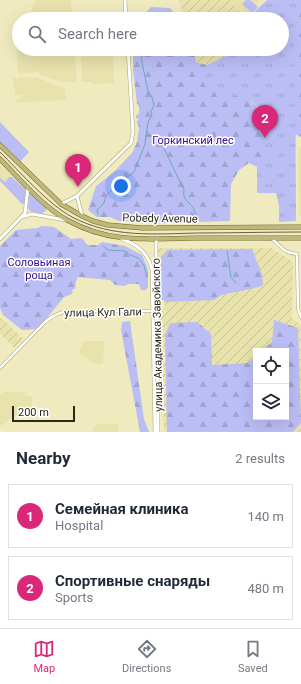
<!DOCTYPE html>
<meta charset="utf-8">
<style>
body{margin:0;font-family:Roboto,sans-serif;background:#f2f2f3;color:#1f2937}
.controls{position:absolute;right:12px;bottom:12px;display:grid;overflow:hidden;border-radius:0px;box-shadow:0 4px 16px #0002}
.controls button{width:36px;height:36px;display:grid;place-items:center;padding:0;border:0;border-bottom:1px solid #e0e1e3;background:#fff;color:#1f2937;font:20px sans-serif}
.scale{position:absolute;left:12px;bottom:10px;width:63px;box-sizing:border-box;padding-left:4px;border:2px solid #2b2918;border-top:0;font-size:11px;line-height:14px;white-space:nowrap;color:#2b2918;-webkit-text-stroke:3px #fff;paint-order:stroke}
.you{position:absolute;left:121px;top:186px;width:14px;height:14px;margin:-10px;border:3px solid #fff;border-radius:50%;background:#1a73e8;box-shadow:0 0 0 6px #1a73e833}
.badge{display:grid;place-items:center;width:26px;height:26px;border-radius:50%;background:#db2777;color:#fff;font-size:13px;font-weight:700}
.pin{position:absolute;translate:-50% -33px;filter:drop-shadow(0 1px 2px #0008)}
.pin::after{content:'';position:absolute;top:21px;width:14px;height:12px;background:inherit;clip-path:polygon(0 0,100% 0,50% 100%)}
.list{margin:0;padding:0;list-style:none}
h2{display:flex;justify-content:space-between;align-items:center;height:52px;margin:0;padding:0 16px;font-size:17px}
h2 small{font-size:13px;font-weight:400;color:#747a83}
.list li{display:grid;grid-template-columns:26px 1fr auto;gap:12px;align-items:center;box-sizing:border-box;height:64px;margin:0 8px 8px;padding:0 8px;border:1px solid #e0e1e3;border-radius:0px}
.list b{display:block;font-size:15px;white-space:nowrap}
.list p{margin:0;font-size:13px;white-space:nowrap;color:#747a83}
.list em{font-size:13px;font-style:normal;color:#747a83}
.icon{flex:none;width:22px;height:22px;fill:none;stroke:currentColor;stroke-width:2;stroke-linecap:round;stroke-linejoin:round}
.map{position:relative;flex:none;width:301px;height:432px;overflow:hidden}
.search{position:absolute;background:#fff;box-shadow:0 4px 16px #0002;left:12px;right:12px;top:12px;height:44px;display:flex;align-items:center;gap:10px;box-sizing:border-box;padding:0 14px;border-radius:22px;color:#747a83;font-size:15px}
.sheet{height:196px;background:#fff}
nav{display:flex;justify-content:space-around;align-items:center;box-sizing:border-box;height:56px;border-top:1px solid #e0e1e3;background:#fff;font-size:11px;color:#747a83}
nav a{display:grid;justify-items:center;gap:2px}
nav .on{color:#db2777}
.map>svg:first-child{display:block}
.built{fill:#e8e2ad}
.industrial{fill:url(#industrial-furrows);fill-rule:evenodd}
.grass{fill:#bbbef5}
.forest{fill:url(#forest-firs)}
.park{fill:url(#park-tufts)}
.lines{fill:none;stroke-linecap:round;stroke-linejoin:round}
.stream{stroke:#6ca9b9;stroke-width:1}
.minor-casing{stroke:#a9a479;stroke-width:3.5}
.tertiary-casing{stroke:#a9a479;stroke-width:4}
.primary-casing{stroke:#706720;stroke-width:5}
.minor{stroke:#fff;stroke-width:2.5}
.tertiary{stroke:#fff;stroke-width:3}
.primary{stroke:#bfb87c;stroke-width:4}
.tram{stroke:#646148;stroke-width:1}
.labels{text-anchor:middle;stroke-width:3;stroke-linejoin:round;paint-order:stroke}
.park-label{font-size:11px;fill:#320d91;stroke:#fff}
.street-label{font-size:11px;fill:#2b2918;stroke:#fff}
</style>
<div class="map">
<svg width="301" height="432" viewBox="0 0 301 432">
<defs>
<pattern id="industrial-furrows" width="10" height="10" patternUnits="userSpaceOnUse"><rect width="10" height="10" fill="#e8e2ad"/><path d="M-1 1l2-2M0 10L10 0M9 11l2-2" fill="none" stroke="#c7c294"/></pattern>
<pattern id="forest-firs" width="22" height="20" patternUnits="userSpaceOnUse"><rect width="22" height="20" fill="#bbbef5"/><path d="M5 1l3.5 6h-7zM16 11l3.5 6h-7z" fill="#a1a3d1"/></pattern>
<pattern id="park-tufts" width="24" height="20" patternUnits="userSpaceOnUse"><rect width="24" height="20" fill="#bbbef5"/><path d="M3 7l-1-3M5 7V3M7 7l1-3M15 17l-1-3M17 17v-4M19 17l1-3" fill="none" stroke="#a1a3d1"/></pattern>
</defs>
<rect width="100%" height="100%" fill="#f0ebbe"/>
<path class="built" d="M36 0H71L72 19H28Z
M230 0H261L245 16Z
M19 41V49H74L77 82H61L41 75 38 72 18 74 17 54V46Z
M113 55 114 83 91 84V82H82L81 57Z
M36 77 65 89 66 100 16 103V99L21 98V95H15L13 78Z
M298 147H301V216H299Z
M0 165 11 175V177L5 184 0 179Z
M84 341H104L103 364H95L80 354V348Z
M4 392H25V395L32 396V416H14L2 426 0 424V395Z
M98 424H118V432H93V427Z"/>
<path class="industrial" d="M179 0H230L246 18 184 19Z
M194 49H223L226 56 207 65 198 63 196 62Z
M160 248H271L293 262 292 318 301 326V432H164L160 308H165L164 300H160L158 249ZM256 351H286V417H256Z
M0 317 23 339 15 348 0 334Z"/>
<path class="grass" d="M246 0H250L258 7 252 13 242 4Z
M0 122 29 152 20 162 0 142Z
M9 177H12L25 189 26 192 25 204H22L0 181V178L5 182Z
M29 193 47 209 42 214 30 211 28 208Z"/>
<path class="forest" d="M301 5V137L291 132 294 10Z
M151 7 170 8 179 19H139L140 16 145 14Z
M133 49H194L196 62 207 65 206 71C227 85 263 100 267 128 269 138 267 149 266 159L257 167 249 163 239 170 231 184 230 221 162 223 152 215 137 221H119L110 217H97L88 210 96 186 113 173 132 153 137 142 139 128 137 121 139 119 136 118V115L139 114V105L137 104 133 70Z
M41 226 54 227 71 239 81 238 84 240 86 244 89 245H98L102 242 125 246 142 255 148 269V287L146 290H141L139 284H128L125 286 115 285 110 280 78 277 76 281 75 289H73L72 294 64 297 38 329 22 330 3 315 0 308V246L16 230 38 228Z
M252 249 262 274 263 285 259 287 221 295 214 300 165 302 164 300H161V257L167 250Z
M274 320 298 328 301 423 293 432H167L165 335 170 323 197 322 211 334 212 365 248 363 256 356V417H286V351H261L272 342Z
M130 321 144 419 149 432H140L121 330 122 322Z"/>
<path class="park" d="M267 0H301V6L295 11 296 221 279 222V206L276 193H257V167L264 153 267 138V127L260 110 252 101 206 87 200 77 207 65 226 56 224 49H282V19H247Z"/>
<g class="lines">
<path class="stream" d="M164 19 165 14
M147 135C149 136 153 136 156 137 162 140 178 180 184 189 182 202 189 200 194 209 195 212 196 216 197 219
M98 214 97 210 104 203 106 196 118 184 134 172 145 144 148 122 152 115 151 111 154 106 152 97 148 91 141 58C143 54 146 53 147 49
M103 246 108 250 125 251 130 255 138 258 144 265 146 274
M227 251 231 277 236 283"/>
<defs>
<path id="minor" d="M271 238C282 246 282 253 297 254L298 309 301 317
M0 368 45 322C52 316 58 313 67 311H153"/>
<path id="tertiary" d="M125 0 126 19
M77 196 82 216
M61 204 77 196 131 143 133 132 128 49
M22 217 32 214 65 220
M157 238 156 243 158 432
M0 239 25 213 28 187
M122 239C138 245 148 253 152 269L155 432"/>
<path id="primary" d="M0 145 61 204 82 216 93 221 108 225 142 228 301 227
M0 159C21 180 41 205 67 220 110 244 148 239 195 238 230 238 266 238 301 238"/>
</defs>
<use href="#minor" class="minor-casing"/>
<use href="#tertiary" class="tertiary-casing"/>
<use href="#primary" class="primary-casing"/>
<use href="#minor" class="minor"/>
<use href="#tertiary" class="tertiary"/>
<use href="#primary" class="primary"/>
<path class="tram" d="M0 152C20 172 48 204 72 217 112 238 154 234 197 233 232 233 266 232 301 232"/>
</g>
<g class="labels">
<g class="park-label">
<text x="193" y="144">Горкинский лес</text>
<text x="39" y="266">Соловьиная<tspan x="39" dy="13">роща</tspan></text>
</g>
<g class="street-label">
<text transform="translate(160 218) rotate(1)" y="4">Pobedy Avenue</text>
<text transform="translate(103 312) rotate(-1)" y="4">улица Кул Гали</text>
<text transform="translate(157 335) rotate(-91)" y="4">улица Академика Завойского</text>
</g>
</g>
</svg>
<div class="controls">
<button><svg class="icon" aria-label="locate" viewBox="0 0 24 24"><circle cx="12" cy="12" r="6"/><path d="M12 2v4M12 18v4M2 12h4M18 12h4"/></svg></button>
<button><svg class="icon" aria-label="layers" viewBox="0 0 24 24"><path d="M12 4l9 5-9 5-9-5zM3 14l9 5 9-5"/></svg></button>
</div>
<div class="scale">200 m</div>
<div class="you"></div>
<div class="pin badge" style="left:78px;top:187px">1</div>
<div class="pin badge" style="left:265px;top:138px">2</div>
<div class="search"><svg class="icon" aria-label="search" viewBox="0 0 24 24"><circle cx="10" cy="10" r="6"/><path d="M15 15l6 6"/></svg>Search here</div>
</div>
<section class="sheet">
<h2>Nearby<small>2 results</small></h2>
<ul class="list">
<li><span class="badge">1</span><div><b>Семейная клиника</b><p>Hospital</p></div><em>140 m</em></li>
<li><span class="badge">2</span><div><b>Спортивные снаряды</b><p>Sports</p></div><em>480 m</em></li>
</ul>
</section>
<nav>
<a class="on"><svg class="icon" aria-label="map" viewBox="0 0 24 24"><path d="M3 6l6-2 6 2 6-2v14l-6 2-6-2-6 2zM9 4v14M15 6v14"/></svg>Map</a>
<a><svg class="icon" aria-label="directions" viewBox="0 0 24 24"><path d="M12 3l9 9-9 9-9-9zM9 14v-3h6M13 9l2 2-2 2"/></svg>Directions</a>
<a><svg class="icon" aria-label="saved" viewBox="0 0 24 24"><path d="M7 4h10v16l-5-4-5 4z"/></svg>Saved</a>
</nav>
